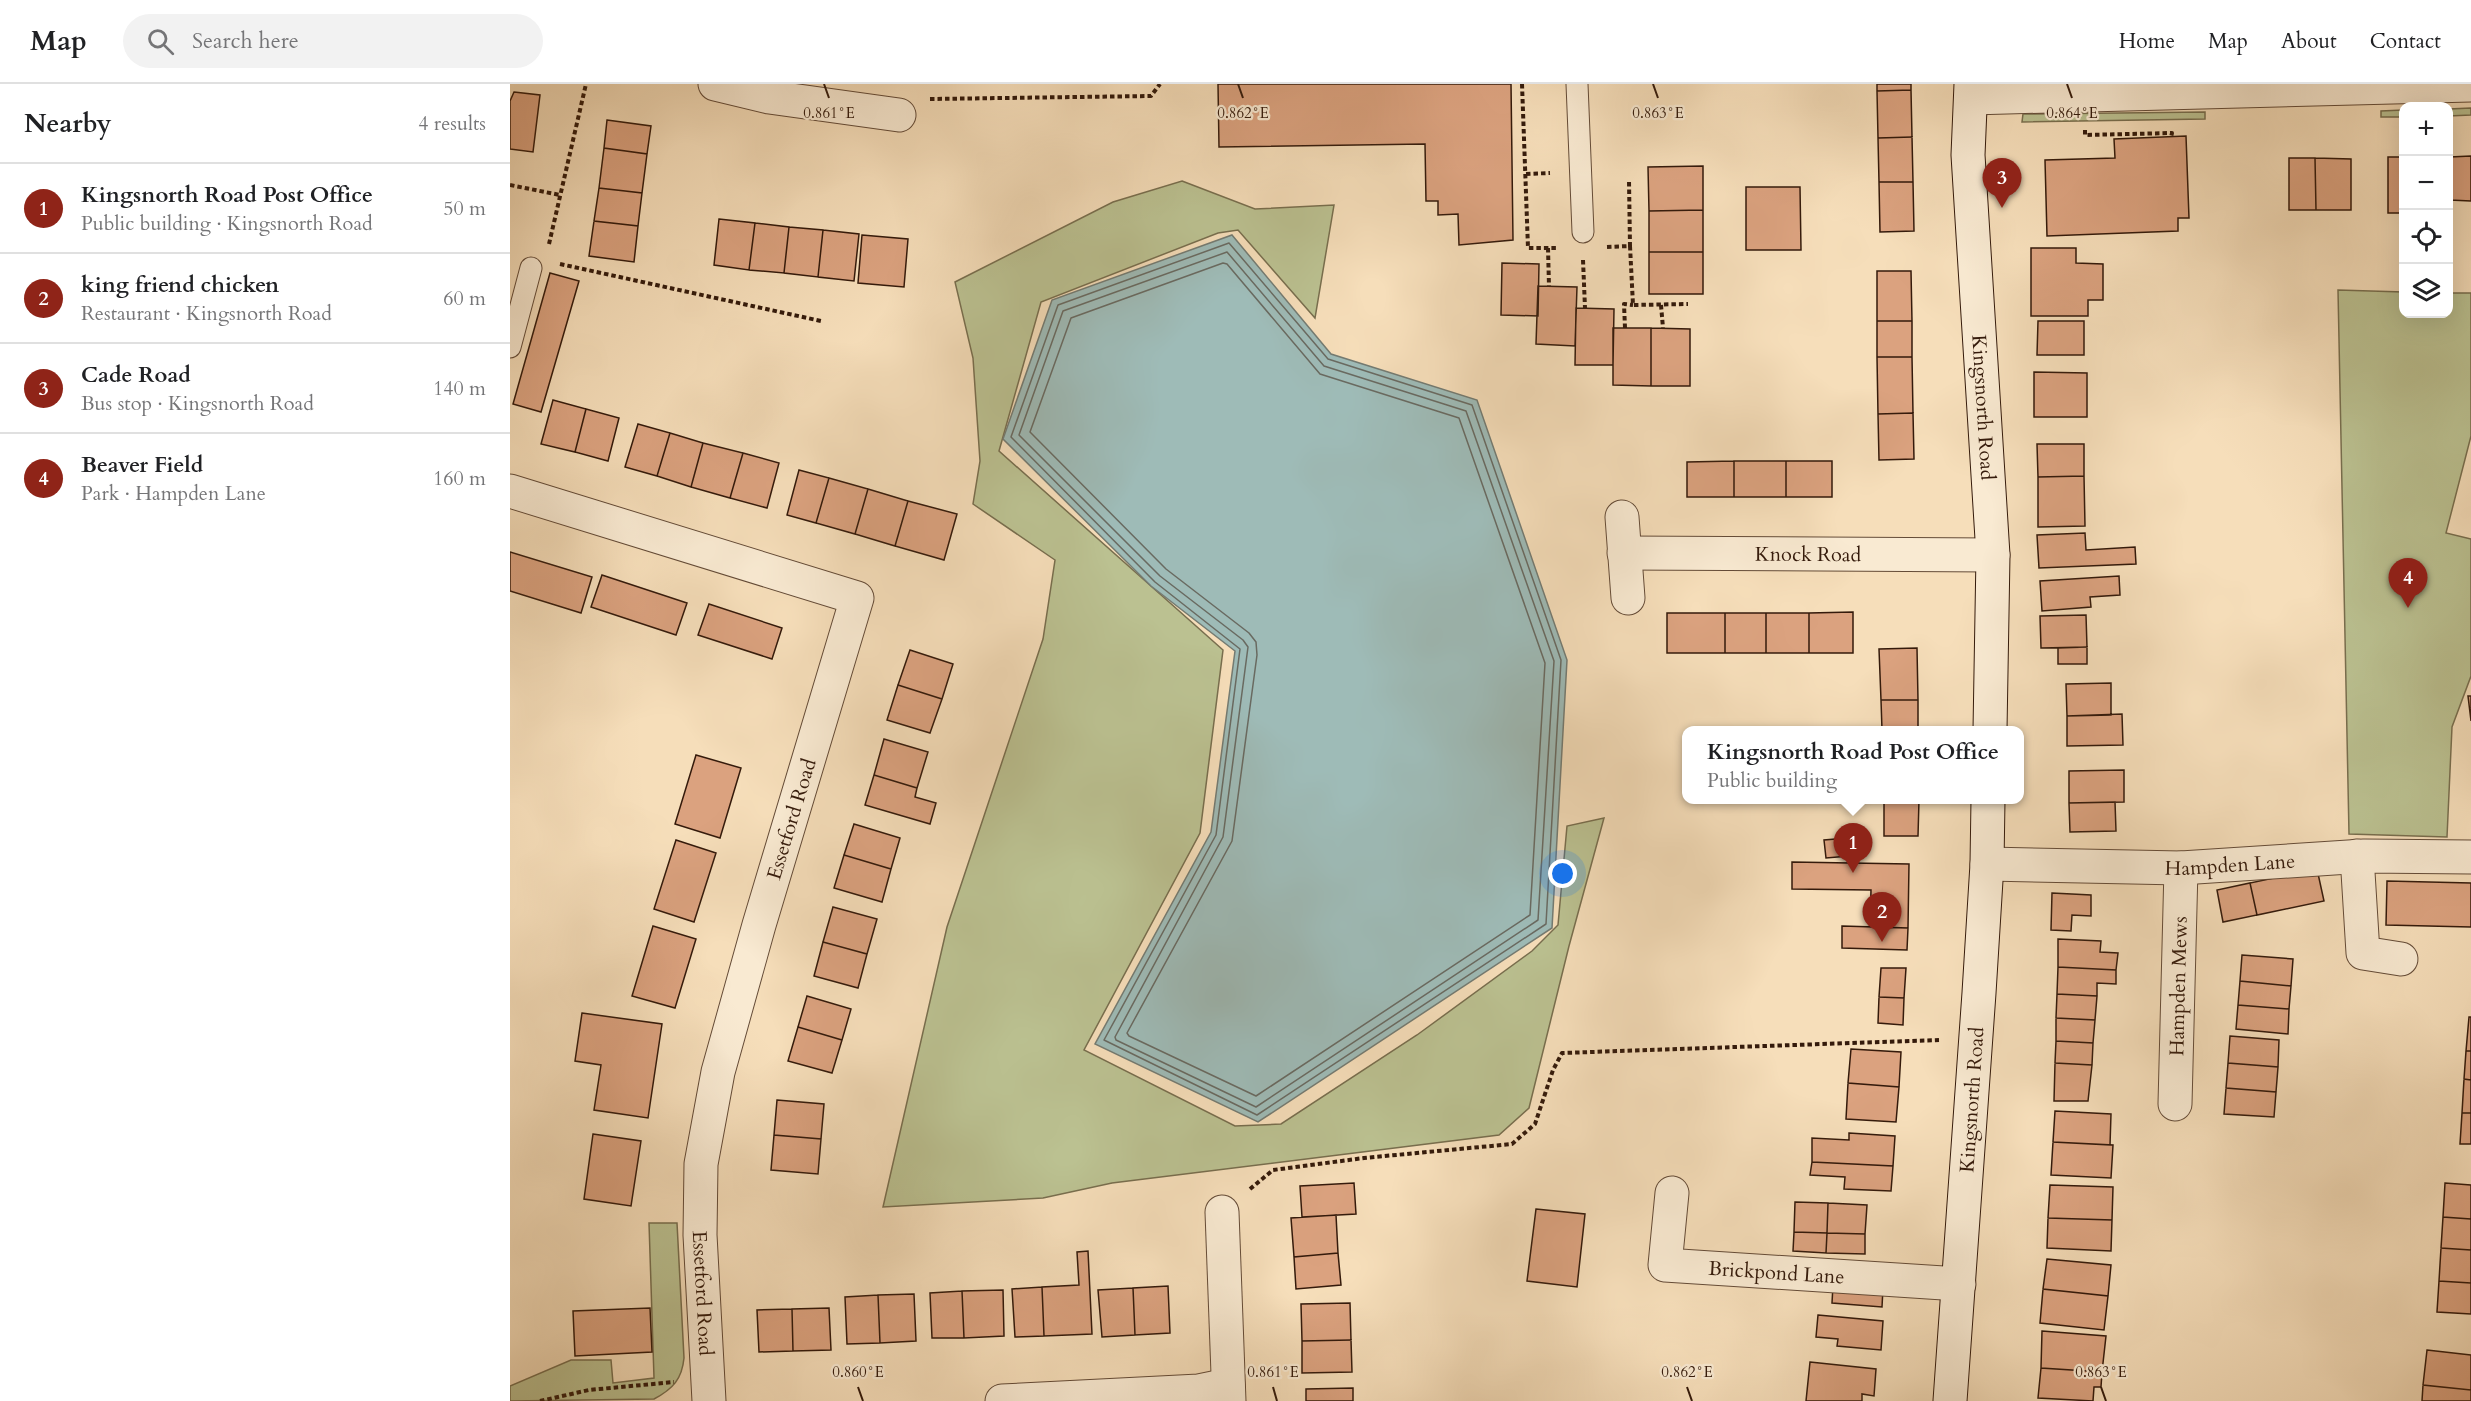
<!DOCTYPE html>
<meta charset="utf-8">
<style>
body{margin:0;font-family:Cardo,serif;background:#f2f2f2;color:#202124}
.controls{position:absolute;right:18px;top:18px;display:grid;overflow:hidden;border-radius:12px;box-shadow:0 6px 24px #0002}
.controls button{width:54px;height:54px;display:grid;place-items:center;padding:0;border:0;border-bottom:2px solid #e0e0e0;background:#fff;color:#202124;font:30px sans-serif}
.you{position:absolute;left:1053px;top:790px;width:21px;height:21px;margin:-15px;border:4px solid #fff;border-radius:50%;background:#1a73e8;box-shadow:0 0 0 9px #1a73e833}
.badge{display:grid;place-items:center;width:39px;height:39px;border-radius:50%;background:#8f2418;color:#fff;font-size:20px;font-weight:700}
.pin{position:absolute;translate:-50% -50px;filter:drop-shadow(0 2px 3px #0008)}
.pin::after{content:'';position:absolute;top:32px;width:21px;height:18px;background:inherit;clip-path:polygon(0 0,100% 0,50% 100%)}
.popup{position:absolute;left:1172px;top:642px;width:342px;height:78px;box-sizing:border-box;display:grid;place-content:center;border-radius:12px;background:#fff;filter:drop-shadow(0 2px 4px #0005);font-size:20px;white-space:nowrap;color:#757577}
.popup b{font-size:22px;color:#202124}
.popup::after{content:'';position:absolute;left:50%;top:100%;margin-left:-12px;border:12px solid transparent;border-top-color:#fff}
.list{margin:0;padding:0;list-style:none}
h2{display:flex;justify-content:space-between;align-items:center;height:78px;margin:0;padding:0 24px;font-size:26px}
h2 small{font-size:20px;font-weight:400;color:#757577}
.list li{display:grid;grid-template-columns:39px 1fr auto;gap:18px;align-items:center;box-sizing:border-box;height:90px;padding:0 24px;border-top:2px solid #e0e0e0}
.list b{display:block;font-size:22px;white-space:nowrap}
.list p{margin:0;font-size:20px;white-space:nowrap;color:#757577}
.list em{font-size:20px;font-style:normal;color:#757577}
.icon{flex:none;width:33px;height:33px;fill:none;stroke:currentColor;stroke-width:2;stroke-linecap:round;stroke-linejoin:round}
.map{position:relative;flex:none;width:1961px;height:1317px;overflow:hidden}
header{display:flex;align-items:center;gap:36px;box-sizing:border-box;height:84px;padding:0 30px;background:#fff;border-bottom:2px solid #e0e0e0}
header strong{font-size:28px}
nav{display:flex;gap:33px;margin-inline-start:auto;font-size:21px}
.search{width:420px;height:54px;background:#f2f2f2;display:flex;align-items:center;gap:15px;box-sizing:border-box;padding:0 21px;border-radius:33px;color:#757577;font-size:22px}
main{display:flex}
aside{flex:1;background:#fff}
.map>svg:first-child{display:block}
.green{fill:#bbc191;stroke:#786e4e;stroke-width:1.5}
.water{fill:#9ebbb7;stroke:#747b72;stroke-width:1.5}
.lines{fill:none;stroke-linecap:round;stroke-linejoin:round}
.shore{stroke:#696a61;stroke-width:1.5}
.building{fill:#dba27f;stroke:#341a0b;stroke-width:1.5}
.lane-casing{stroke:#644b37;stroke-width:23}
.street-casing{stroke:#644b37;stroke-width:35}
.secondary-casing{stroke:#341a0b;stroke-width:35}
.path{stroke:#341a0b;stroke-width:4;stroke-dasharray:4.5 3;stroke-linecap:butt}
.lane{stroke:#f9ead2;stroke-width:21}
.street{stroke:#f9ead2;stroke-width:33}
.secondary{stroke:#f9ead2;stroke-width:33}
.ticks{fill:none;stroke:#341a0b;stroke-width:2}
.labels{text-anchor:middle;stroke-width:4.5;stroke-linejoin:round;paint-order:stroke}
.street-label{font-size:20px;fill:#341a0b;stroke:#f9ead2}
.ticks-label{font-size:15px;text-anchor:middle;fill:#341a0b;stroke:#f9ead2;stroke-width:4.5;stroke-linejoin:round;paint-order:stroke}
</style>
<header>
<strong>Map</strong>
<div class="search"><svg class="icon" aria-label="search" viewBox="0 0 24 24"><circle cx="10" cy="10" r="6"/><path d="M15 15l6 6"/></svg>Search here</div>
<nav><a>Home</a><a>Map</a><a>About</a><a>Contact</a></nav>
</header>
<main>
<aside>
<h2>Nearby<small>4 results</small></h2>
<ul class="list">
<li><span class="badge">1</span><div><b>Kingsnorth Road Post Office</b><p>Public building · Kingsnorth Road</p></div><em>50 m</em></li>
<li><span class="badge">2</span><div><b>king friend chicken</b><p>Restaurant · Kingsnorth Road</p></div><em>60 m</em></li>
<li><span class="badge">3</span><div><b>Cade Road</b><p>Bus stop · Kingsnorth Road</p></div><em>140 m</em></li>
<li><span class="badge">4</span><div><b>Beaver Field</b><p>Park · Hampden Lane</p></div><em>160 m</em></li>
</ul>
</aside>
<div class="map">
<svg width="1961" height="1317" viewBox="0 0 1961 1317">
<rect width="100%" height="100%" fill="#f6deba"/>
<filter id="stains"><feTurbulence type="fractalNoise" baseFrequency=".00333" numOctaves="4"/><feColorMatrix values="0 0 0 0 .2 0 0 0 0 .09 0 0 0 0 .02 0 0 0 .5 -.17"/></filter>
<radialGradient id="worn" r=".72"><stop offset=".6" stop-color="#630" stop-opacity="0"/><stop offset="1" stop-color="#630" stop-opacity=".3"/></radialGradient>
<path class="green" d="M1961 24V31L1939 32V25Z
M1893 26V33H1871V27Z
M1695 28V35L1512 38 1513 30Z
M672 97 745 125 824 121 805 234 728 146 708 149 531 218 489 367 713 566 690 749 574 966 725 1042 771 1040 907 951 1022 867 1048 841 1057 742 1094 734 1059 862 1019 1024 989 1051 602 1099 533 1114 373 1123 437 843 533 555 545 476 463 420 470 377 463 274 445 198 603 118Z
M1828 206 1893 208 1894 230H1938L1939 209H1961V352L1936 449 1961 455V592L1942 643 1937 753 1839 750Z
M139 1139H167L174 1274C172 1295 163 1305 144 1315L0 1317V1302L61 1276H101L103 1299 144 1294Z"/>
<path class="water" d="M722 151 821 270 967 316 1057 576 1042 844 748 1038 585 960 701 748 725 567 641 502 493 355 542 216Z"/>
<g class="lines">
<path class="shore" d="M719 159 818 275 962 321 1051 576 1036 840 747 1031 594 956 706 751 730 565 645 498 501 353 548 221Z
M717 168 814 282 956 327 1044 577 1028 836 746 1023 606 956 605 953 713 753 738 563 733 556 650 492 509 351 553 227Z
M713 179 717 180 810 290 949 334 1035 579 1020 831 746 1012 619 952 617 949 722 757 747 571 746 558 739 549 656 485 520 348 561 234Z"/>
</g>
<path class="building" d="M708 0H1001L1003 156 949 161 948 130 928 131V117H916L915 60 709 63Z
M1367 0H1401V6L1367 7Z
M1401 6 1402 53 1368 54 1367 7Z
M4 8 30 11 23 68 0 65V17Z
M97 36 141 42 137 70 94 64Z
M1676 52 1679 134H1668V147L1537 152 1535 76 1605 74 1604 55Z
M1402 53 1403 98H1369L1368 54Z
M94 64 137 70 132 109 89 104Z
M1961 72V117L1940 116V73Z
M1878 73H1894V129H1878Z
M1938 73H1940V116H1938Z
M1779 74H1805L1806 126H1779Z
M1805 74 1841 75V126H1806Z
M1193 82V126L1139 127 1138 83Z
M1369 98H1403L1404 147 1370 148Z
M1236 103H1290L1291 166H1236Z
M89 104 132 109 128 142 84 137Z
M1193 126V168H1139V127Z
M209 135 245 139 239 186 204 181Z
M84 137 128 142 124 178 79 172Z
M245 139 279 143 274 189 239 186Z
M279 143 313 146 308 193 274 189Z
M313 146 349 150 344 197 308 193Z
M352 151 398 155 394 203 348 199Z
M1521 164H1566V179L1593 180V216H1578V232H1521Z
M1139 168H1193V210H1139Z
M992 179 1029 180 1028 232 991 231Z
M1367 187H1401L1402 237H1367Z
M40 189 69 197 31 328 3 320Z
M1028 202 1067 203 1065 262 1026 260Z
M1066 224 1104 225 1103 281H1065Z
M1367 237H1402V273H1367Z
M1528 237H1574V271H1527Z
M1103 244H1141V302L1103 301Z
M1141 244 1180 245V302H1141Z
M1367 273H1402L1403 329 1368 330Z
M1524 288 1577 289V333H1524Z
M43 316 76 325 65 368 31 360Z
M76 325 109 334 98 377 65 368Z
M1403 329 1404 375 1369 376 1368 330Z
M128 340 160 349 147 392 115 383Z
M160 349 193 359 181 403 147 392Z
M193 359 233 369 220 414 181 403Z
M1527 360H1574V392L1528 393Z
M233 369 269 379 257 424 220 414Z
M1224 377V413H1177V378Z
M1224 377H1276V413H1224Z
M1276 377H1322V413H1276Z
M289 386 319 394 306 439 277 431Z
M1574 392 1575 442 1528 443V393Z
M319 394 358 405 345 450 306 439Z
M358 405 398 417 385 462 345 450Z
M398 417 447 430 434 476 385 462Z
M1575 449 1576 466 1625 463 1626 480 1529 484 1527 451Z
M0 468 82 493 71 529 0 507Z
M92 491 177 519 166 551 81 523Z
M1609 492 1610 511 1580 513 1581 523 1532 527 1530 497Z
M199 520 272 544 262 575 188 551Z
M1343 528V569H1299V529Z
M1157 529H1215V569H1157Z
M1215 529H1256V569H1215Z
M1256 529H1299V569H1256Z
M1576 531 1577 563 1531 564 1530 532Z
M1577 563V580H1548V564Z
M1407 564 1408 616H1371L1369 565Z
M400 566 443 580 432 615 388 601Z
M1601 599V631L1557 632 1556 600Z
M388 601 432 615 420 649 377 636Z
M1958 612H1961V637Z
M1371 616H1408V646H1372Z
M1612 630 1613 661 1557 662V632Z
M374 655 418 668 407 704 364 691Z
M186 671 231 684 210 754 165 740Z
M1614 686V718L1559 719V687Z
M364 691 407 704 405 713 426 719 420 740 355 721Z
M1374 716H1409L1408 752H1374Z
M1605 718 1606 747 1560 748 1559 719Z
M344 740 390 754 381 785 334 771Z
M1350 753 1351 771 1316 774 1314 756Z
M166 756 206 769 184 838 144 825Z
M334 771 381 785 372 818 324 804Z
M1282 778 1399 780 1398 844 1360 843 1361 806 1282 805Z
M1807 785 1814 817 1747 831 1740 799Z
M1877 797 1961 799V843L1876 841Z
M1740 799 1747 831 1713 838 1707 806Z
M1542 809 1581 811V832L1562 831 1561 847 1541 846Z
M323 823 367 835 357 870 313 858Z
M143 842 186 855 165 924 122 912Z
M1332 842 1398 844 1397 866 1332 864Z
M1548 855 1591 857 1590 868 1608 869 1606 886 1548 883Z
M313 858 357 870 348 904 304 892Z
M1732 871 1783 875 1781 902 1730 897Z
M1548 883 1606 886V900L1587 899V912L1547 910Z
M1371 884H1396L1394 914 1369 913Z
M1730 897 1781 902 1779 925 1728 921Z
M1547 910 1587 912 1585 936 1546 934Z
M297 912 341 925 332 956 288 943Z
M1369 913 1394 914 1393 941 1368 939Z
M1728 921 1779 925 1778 950 1726 945Z
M72 929 152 940 138 1034 84 1026 91 981 65 977Z
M1959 933H1961V967H1956Z
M1546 934 1585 936 1583 959 1546 957Z
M288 943 332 956 322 989 278 977Z
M1720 952 1769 956 1768 983 1718 979Z
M1546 957 1583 959 1582 981 1545 979Z
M1341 965 1391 968 1389 1003 1338 999Z
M1956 967H1961V996L1954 995Z
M1545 979 1582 981 1578 1017H1544Z
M1718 979 1768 983 1766 1008 1716 1004Z
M1954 995 1961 996V1029H1952Z
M1338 999 1389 1003 1386 1038 1336 1035Z
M1716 1004 1766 1008 1764 1033 1714 1030Z
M267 1016 314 1020 311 1055 264 1051Z
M1545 1027 1601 1030 1600 1061 1543 1058Z
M1952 1029H1961V1060H1950Z
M1339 1049 1385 1052 1383 1082 1302 1078V1054L1339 1056Z
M83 1050 131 1057 121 1122 74 1115Z
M264 1051 311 1055 308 1090 261 1086Z
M1543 1058 1603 1061 1601 1094 1541 1091Z
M1302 1078 1383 1082 1381 1107 1334 1105 1335 1093 1300 1091Z
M844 1099 846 1130 792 1133 790 1102Z
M1935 1099 1961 1101V1135L1933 1133Z
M1540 1101 1603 1103 1602 1136 1538 1134Z
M1285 1118 1318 1119 1317 1149 1284 1148Z
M1318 1119 1357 1121 1355 1150 1317 1149Z
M1026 1125 1075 1130 1067 1203 1017 1197Z
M826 1131 828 1169 784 1173 781 1134Z
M1933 1133 1961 1135V1166L1931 1164Z
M1538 1134 1602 1136 1601 1167 1537 1164Z
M1284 1148 1317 1149 1316 1169 1283 1167Z
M1317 1149 1355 1150V1170L1316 1169Z
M1931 1164 1961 1166V1199L1929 1197Z
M578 1167 582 1250 534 1252 532 1203 569 1201 567 1168Z
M828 1169 831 1201 786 1205 784 1173Z
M1537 1175 1601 1181 1598 1212 1533 1205Z
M1929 1197 1961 1199V1230L1927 1228Z
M1323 1201 1373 1204 1372 1223 1322 1219Z
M658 1202 660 1249 625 1251 623 1204Z
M532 1203 534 1252 505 1253 502 1205Z
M623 1204 625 1251 592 1253 588 1206Z
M1533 1205 1598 1212 1594 1246 1530 1239Z
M493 1206 494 1252 454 1254 452 1207Z
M452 1207 454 1254H422L420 1209Z
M404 1210 406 1257 370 1259 368 1211Z
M368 1211 370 1259 337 1260 335 1213Z
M840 1219 841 1256 792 1257 791 1220Z
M140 1224 142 1268 65 1272 63 1227Z
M319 1224 321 1266 283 1267 282 1225Z
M282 1225 283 1267 249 1268 247 1226Z
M1308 1231 1373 1237 1371 1266 1327 1262 1328 1255 1306 1253Z
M1532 1247 1596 1252 1592 1288 1531 1284Z
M841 1256 842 1288 792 1289V1257Z
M1917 1266 1961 1271V1306L1913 1301Z
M1300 1278 1366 1285 1364 1312 1352 1310V1317H1296Z
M1531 1284 1592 1288 1591 1303H1584L1583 1317 1528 1314Z
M1913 1301 1961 1306V1317H1912Z
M843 1304V1317H796V1305Z"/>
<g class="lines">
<defs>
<path id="lane" d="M1067 0 1073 148
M0 263 21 184"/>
<g id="street">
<path d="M205 0 259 13 389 31"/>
<path d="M1461 14 1961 1"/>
<path id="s1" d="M0 407 347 514 249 841 208 988 191 1080 190 1151 199 1317"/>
<path d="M1112 433 1118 514"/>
<path id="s2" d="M1114 469 1483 471"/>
<path d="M1847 772 1853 869 1891 875"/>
<path id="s3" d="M1477 780 1671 784 1854 772 1961 773"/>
<path id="s4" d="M1665 1020 1671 784"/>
<path id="s5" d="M1162 1109 1155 1181 1449 1200"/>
<path d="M712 1128 719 1317"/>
<path d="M492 1317 689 1307 718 1301"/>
</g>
<g id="secondary">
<path id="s6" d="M1461 0 1458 71 1483 471 1480 646"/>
<path id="s7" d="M1440 1317 1469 909 1477 780 1478 716"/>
</g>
</defs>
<use href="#lane" class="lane-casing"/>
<use href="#street" class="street-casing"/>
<use href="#secondary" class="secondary-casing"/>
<path class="path" d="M1012 0 1018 164H1048
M420 15 641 12 650 0
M1575 46V51L1662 49 1661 53
M1016 90 1040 89
M0 101 50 111
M39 160 76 0
M1120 162 1123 221 1178 220
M1097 163 1120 162 1119 97
M1038 164 1039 202
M1073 176 1075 224
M50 180 311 237
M1151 221 1153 244
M1115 244 1114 220 1123 221
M740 1105 763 1086 854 1074 1002 1060 1025 1040 1043 986 1052 969 1429 956
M30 1317 79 1306 164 1298"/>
<use href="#lane" class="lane"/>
<use href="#street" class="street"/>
<use href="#secondary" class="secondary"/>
</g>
<path class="ticks" d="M314 0 319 14M728 0 733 14M1143 0 1148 14M1557 0 1562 14M348 1303 353 1317M763 1303 767 1317M1177 1303 1182 1317M1591 1303 1596 1317"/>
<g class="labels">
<g class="street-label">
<text dy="7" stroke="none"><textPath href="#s6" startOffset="324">Kingsnorth Road</textPath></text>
<text dy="7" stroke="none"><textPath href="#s2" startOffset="184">Knock Road</textPath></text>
<text transform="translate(281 735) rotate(-73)" y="7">Essetford Road</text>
<text dy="7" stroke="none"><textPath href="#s3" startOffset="243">Hampden Lane</textPath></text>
<text dy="7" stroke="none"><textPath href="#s4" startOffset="118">Hampden Mews</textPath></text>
<text dy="7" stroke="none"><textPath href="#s7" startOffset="302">Kingsnorth Road</textPath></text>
<text dy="7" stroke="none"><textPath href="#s5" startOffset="184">Brickpond Lane</textPath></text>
<text dy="7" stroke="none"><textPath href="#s1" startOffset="1080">Essetford Road</textPath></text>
</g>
</g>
<g class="ticks-label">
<text x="1562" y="34">0.864°E</text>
<text x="319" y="34">0.861°E</text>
<text x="733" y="34">0.862°E</text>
<text x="1148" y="34">0.863°E</text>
<text x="348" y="1293">0.860°E</text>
<text x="763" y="1293">0.861°E</text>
<text x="1177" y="1293">0.862°E</text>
<text x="1591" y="1293">0.863°E</text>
</g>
<rect width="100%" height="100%" filter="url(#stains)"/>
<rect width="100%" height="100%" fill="url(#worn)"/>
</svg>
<div class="controls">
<button>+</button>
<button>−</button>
<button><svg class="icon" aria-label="locate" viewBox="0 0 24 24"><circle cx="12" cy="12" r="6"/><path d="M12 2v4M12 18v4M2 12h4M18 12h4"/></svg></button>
<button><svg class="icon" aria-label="layers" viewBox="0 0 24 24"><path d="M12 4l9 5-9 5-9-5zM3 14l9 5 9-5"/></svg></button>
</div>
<div class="you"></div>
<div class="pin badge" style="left:1343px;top:789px">1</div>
<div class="popup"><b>Kingsnorth Road Post Office</b>Public building</div>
<div class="pin badge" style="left:1372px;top:858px">2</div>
<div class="pin badge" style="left:1492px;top:124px">3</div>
<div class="pin badge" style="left:1898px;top:524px">4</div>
</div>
</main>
